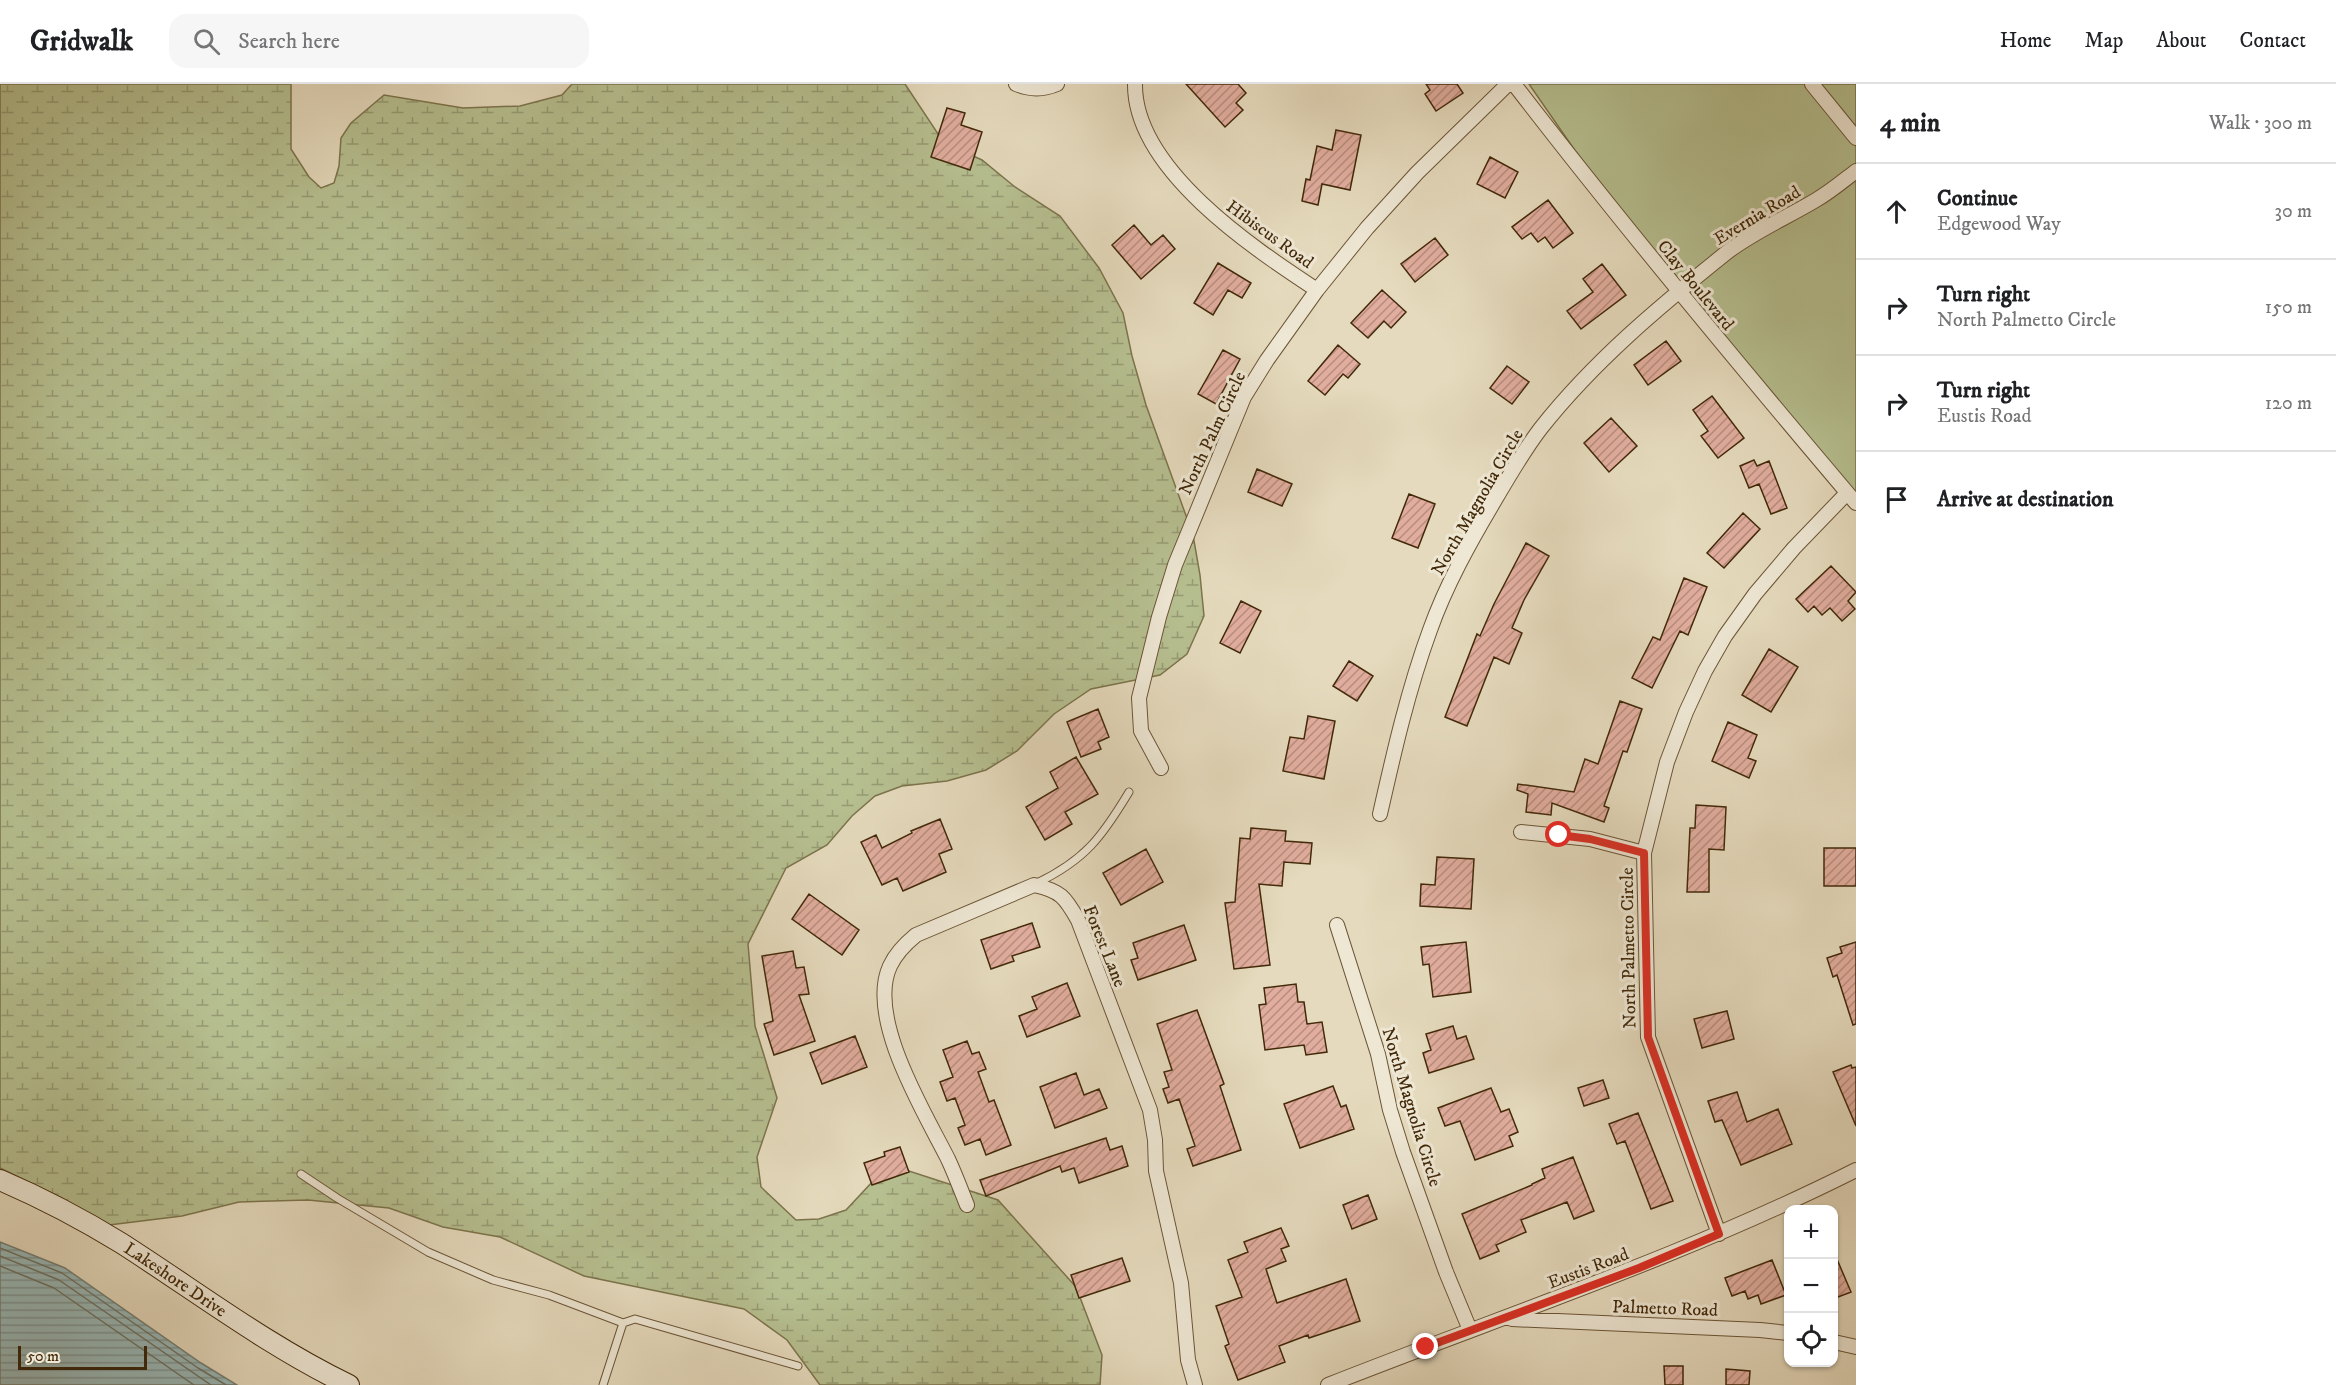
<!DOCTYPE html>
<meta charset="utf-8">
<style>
body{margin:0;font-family:"IM FELL DW Pica",serif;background:#f6f6f6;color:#202124}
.controls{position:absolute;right:18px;bottom:18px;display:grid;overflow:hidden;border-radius:12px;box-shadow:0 2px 4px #0004}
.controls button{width:54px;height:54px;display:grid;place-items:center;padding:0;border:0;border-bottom:2px solid #e0e0e0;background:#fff;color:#202124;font:30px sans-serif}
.scale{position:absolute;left:18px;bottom:15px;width:129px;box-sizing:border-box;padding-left:6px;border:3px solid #422909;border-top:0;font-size:16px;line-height:21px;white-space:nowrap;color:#422909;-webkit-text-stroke:4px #eee7d4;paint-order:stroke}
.stop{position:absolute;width:18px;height:18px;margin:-14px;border:4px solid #d93025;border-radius:50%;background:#fff}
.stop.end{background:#d93025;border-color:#fff;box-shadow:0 2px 6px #0008}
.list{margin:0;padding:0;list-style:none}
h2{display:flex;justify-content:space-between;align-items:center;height:78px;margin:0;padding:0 24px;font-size:26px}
h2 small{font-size:20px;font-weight:400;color:#757577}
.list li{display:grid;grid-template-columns:39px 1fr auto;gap:18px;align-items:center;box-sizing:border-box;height:96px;padding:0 24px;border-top:2px solid #e0e0e0}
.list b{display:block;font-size:22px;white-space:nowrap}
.list p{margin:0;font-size:20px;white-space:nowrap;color:#757577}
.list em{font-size:20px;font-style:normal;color:#757577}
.icon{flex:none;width:33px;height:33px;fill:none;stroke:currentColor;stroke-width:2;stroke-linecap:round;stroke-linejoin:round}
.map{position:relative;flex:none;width:1856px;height:1301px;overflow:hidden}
header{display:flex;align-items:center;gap:36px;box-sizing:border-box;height:84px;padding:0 30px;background:#fff;border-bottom:2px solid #e0e0e0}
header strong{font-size:28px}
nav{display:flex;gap:33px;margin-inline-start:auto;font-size:21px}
.search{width:420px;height:54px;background:#f6f6f6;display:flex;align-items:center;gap:15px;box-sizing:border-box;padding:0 21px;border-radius:18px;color:#757577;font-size:22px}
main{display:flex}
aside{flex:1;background:#fff}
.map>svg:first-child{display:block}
.grass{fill:#b6bf90;stroke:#7c744c;stroke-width:1.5}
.wetland{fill:url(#wetland-marsh);stroke:#7c744c;stroke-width:1.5}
.water{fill:url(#water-rules);stroke:#767f73;stroke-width:1.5}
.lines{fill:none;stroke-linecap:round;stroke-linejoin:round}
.shore{stroke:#6d7161;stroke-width:1.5}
.building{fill:url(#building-hatch);stroke:#422909;stroke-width:1.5}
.lane-casing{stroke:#6b5536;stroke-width:9}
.street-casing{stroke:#6b5536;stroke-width:16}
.secondary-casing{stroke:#422909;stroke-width:22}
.lane{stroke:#eee7d4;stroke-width:7}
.street{stroke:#eee7d4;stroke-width:14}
.secondary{stroke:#eee7d4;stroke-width:20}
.route{stroke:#d93025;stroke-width:8}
.labels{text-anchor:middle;stroke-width:6;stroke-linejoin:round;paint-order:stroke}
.street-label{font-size:18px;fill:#422909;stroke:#eee7d4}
</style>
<header>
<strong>Gridwalk</strong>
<div class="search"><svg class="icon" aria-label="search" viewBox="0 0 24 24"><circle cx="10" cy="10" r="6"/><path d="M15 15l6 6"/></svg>Search here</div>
<nav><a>Home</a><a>Map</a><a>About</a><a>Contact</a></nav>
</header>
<main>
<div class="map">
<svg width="1856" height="1301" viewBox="0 0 1856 1301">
<defs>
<pattern id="wetland-marsh" width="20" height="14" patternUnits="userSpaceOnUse" patternTransform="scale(1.5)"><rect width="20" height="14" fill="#b6bf90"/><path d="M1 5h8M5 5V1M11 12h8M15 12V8" fill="none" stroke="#969b74"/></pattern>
<pattern id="water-rules" width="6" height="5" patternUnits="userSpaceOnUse" patternTransform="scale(1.5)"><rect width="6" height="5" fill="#98b9b9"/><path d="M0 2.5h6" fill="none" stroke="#7e9695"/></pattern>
<pattern id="building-hatch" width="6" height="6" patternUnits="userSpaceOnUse" patternTransform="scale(1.5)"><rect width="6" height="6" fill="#e1ad9e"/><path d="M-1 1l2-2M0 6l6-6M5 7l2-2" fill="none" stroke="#b88d7f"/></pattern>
</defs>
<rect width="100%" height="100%" fill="#e5dabd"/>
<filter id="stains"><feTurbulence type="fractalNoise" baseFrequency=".00333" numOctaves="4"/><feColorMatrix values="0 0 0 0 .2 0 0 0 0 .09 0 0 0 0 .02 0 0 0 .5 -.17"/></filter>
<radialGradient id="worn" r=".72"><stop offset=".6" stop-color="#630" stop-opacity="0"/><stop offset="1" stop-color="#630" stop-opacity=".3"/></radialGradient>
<path class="grass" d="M1529 0H1856V420L1612 120Z"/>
<path class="wetland" d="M0 0H291V65L309 93 321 104 334 99 339 82 341 54 351 39 384 11 463 24 520 22 562 11 572 0H905L944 59 982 76 1015 103 1060 132 1099 184 1123 229 1132 272 1146 321 1193 451 1200 491 1204 532 1187 570 1160 591 1091 605 1054 630 1017 667 986 686 947 697 902 702 875 712 852 732 827 761 786 784 748 860 755 942 777 1014 757 1073 761 1103 796 1136 819 1135 846 1126 875 1095 909 1087 998 1116 1076 1203 1102 1271 1100 1301H820L787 1256 744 1225 584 1192 500 1153 443 1143 389 1124 308 1116 239 1118 182 1132 109 1141 58 1112 0 1084Z"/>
<path class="water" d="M0 1158 65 1184 201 1279 237 1301H0Z"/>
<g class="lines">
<path class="shore" d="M0 1164 62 1189 198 1284 226 1301
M0 1172 59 1196 211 1301
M0 1182 54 1204 194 1301"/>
</g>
<path class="building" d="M1186 0H1238L1246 9 1236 19 1243 26 1225 43Z
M1426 0H1457L1463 9 1436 27 1425 10 1430 6Z
M947 24 965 29 961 41 982 48 970 86 931 73Z
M1336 46 1361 51 1350 106 1322 100 1318 121 1302 117 1306 95 1310 96 1317 62 1332 66Z
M1490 73 1518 88 1505 114 1477 100Z
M1548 116 1573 149 1553 164 1545 153 1538 158 1531 149 1522 155 1512 143Z
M1134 141 1151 161 1163 151 1175 165 1141 195 1112 161Z
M1435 154 1448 171 1415 198 1401 180Z
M1218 179 1251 199 1242 214 1228 206 1213 231 1194 219Z
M1602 180 1626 211 1581 245 1567 227 1593 208 1583 195Z
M1382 206 1406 228 1391 244 1384 237 1368 254 1351 239Z
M1666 257 1681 277 1648 301 1634 281Z
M1338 261 1360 280 1348 294 1343 290 1325 311 1308 297Z
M1223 266 1240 275 1216 320 1198 310Z
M1507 282 1529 298 1512 320 1490 304Z
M1712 312 1744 354 1718 374 1701 352 1708 347 1693 326Z
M1611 334 1637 362 1609 388 1584 359Z
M1754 376 1757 382 1769 377 1787 424 1771 430 1759 400 1749 404 1740 382Z
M1257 385 1292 400 1282 422 1248 408Z
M1409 410 1435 420 1418 464 1392 454Z
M1743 429 1760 445 1724 484 1707 469Z
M1526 459 1549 472 1524 516 1512 544 1522 549 1509 580 1494 573 1467 642 1445 633 1477 550 1480 552 1494 520Z
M1831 482 1856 508 1848 517 1855 525 1842 537 1830 524 1822 531 1814 522 1808 528 1796 515Z
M1684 494 1707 503 1688 551 1680 547 1652 604 1632 594 1653 553 1660 556Z
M1241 517 1261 527 1240 569 1220 559Z
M1769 565 1798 583 1771 628 1742 611Z
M1349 577 1373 592 1357 617 1333 602Z
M1620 617 1642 625 1627 668 1623 667 1604 722 1609 724 1604 738 1552 719 1551 731 1526 728 1528 710 1517 706 1518 700 1574 708 1585 675 1598 680Z
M1098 625 1109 653 1098 658 1101 665 1081 673 1067 638Z
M1308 632 1335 637 1324 695 1283 687 1290 653 1304 655Z
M1728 638 1757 651 1748 674 1756 677 1749 694 1712 677Z
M1076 673 1098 710 1065 728 1072 740 1045 756 1026 723 1058 704 1050 688Z
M1696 721 1726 723 1724 766 1709 765V808H1687L1690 744H1695Z
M940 735 952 765 939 770 946 788 903 807 897 794 882 801 861 758 876 751 882 764 912 749 911 747Z
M1251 744 1286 747 1285 757 1312 759 1310 780 1284 778 1282 802 1259 800 1270 881 1234 885 1225 819 1235 818 1240 754 1250 755Z
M1824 764H1856V802H1824Z
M1146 765 1163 798 1121 821 1103 789Z
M1437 773 1474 775 1471 825 1420 822 1421 800 1435 801Z
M809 810 859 846 842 871 792 835Z
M1032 839 1040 863 1012 872 1014 877 991 885 981 856Z
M1184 841 1196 876 1138 896 1131 876 1138 874 1133 859Z
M1466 858 1471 908 1433 913 1429 880 1423 881 1421 863Z
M1856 858V940L1853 941 1837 891 1833 893 1827 874 1842 869 1840 863Z
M793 867 796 884 804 883 809 910 799 911 815 957 774 971 764 940 773 937 762 872Z
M1067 899 1080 932 1027 953 1019 932 1037 925 1032 913Z
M1296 900 1298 918H1304L1307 940 1322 938 1327 968 1306 971 1304 961 1265 966 1259 921 1266 920 1264 904Z
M1197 926 1224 1000 1220 1002 1241 1066 1193 1082 1187 1065 1195 1062 1179 1015 1168 1019 1163 1005 1169 1003 1164 988 1172 986 1157 940Z
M1727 927 1734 955 1702 964 1694 935Z
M1453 942 1457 955 1466 952 1474 975 1429 989 1423 969 1431 966 1426 950Z
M855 952 867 983 822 1000 810 969Z
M967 957 972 970 979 968 986 985 978 988 989 1018 994 1016 1011 1061 986 1071 980 1055 965 1061 958 1044 965 1041 955 1014 947 1017 940 998 953 993 943 966Z
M1851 981 1852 984 1856 983V1042L1833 988Z
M1076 989 1084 1011 1099 1005 1107 1024 1055 1044 1040 1003Z
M1603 996 1609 1014 1584 1022 1578 1004Z
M1333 1002 1341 1023 1346 1021 1354 1045 1300 1064 1284 1020Z
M1491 1004 1501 1028 1509 1025 1518 1048 1509 1052 1513 1062 1475 1076 1460 1037 1445 1042 1438 1024Z
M1737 1008 1747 1038 1778 1025 1792 1060 1741 1081 1722 1036 1715 1038 1708 1017Z
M1638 1029 1673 1117 1651 1125 1625 1057 1617 1060 1609 1040Z
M1106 1054 1110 1066 1122 1062 1128 1082 1079 1099 1074 1084 1062 1088 1060 1082 986 1112 980 1096Z
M900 1063 909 1088 872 1101 864 1079 885 1072 884 1068Z
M1573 1073 1594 1127 1574 1135 1567 1118 1521 1136 1526 1148 1496 1161 1499 1167 1480 1175 1462 1130 1532 1101V1100L1545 1094 1542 1085Z
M1368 1111 1377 1135 1352 1145 1343 1121Z
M1281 1144 1289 1162 1281 1165 1286 1177 1266 1185 1277 1219 1346 1195 1360 1237 1309 1254 1308 1251 1279 1262 1285 1278 1238 1296 1225 1262 1229 1260 1216 1222 1242 1213 1228 1176 1248 1168 1244 1158Z
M1833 1166 1851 1208 1833 1215Z
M1122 1174 1130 1197 1079 1214 1071 1191Z
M1772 1176 1786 1211 1761 1220 1758 1211 1748 1215 1745 1207 1732 1212 1725 1194Z
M1664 1282H1683V1301H1665Z
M1726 1285 1750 1287 1749 1301H1726Z"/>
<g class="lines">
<defs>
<path id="lane" d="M1037 799C1085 776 1102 753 1129 708
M301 1090 337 1114 428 1168 493 1196 549 1211 623 1239 635 1235 798 1282
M603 1301 623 1239"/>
<path id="street" d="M1016 0C1030 6 1043 6 1057 0
M1135 0C1134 85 1253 164 1317 206
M1514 0C1624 143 1739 281 1856 419
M1812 0 1856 54
M1161 684 1141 647 1139 614 1159 533 1175 481 1244 313 1267 276 1317 206 1367 144 1417 89 1508 0
M1380 730C1394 668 1408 606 1430 546 1446 501 1470 458 1495 416 1509 392 1524 366 1541 344 1594 277 1660 222 1726 169 1753 148 1786 134 1816 116 1830 108 1843 97 1856 87
M1521 748 1590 755 1644 769
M1337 841 1378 970 1390 1026 1403 1068 1446 1188 1470 1246
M967 1121C961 1106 955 1090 948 1075 925 1029 866 934 890 882 896 869 905 860 916 851L1034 801C1061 807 1065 813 1078 836L1150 1026 1155 1056 1156 1087 1181 1199 1188 1276 1195 1301
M1719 1150 1648 953 1644 769 1667 678 1686 628 1705 587 1725 552 1755 510 1794 464 1847 409
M1512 1235 1760 1246 1788 1249
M1834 1258 1856 1263
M1328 1301C1505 1231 1685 1172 1856 1086"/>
<g id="secondary">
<path id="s1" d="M0 1096C42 1114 82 1135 121 1159 196 1207 268 1262 349 1301"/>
</g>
</defs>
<use href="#lane" class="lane-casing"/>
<use href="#street" class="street-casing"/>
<use href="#secondary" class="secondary-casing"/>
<use href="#lane" class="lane"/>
<use href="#street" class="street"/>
<use href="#secondary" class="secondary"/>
</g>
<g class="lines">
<path class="route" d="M1426 1263 1639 1184 1719 1150 1648 953 1644 769 1590 755 1559 751"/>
</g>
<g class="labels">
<g class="street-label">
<text transform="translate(1757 131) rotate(-31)" y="6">Evernia Road</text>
<text transform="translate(1270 150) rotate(36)" y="6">Hibiscus Road</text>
<text transform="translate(1696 201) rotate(51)" y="6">Clay Boulevard</text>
<text transform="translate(1212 349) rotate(-65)" y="6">North Palm Circle</text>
<text transform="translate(1477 418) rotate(-60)" y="6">North Magnolia Circle</text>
<text transform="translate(1105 862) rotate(68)" y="6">Forest Lane</text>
<text transform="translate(1628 864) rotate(-91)" y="6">North Palmetto Circle</text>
<text transform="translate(1412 1023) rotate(73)" y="6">North Magnolia Circle</text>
<text transform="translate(1588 1184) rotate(-21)" y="6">Eustis Road</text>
<text dy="6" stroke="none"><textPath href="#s1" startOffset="202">Lakeshore Drive</textPath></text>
<text transform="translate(1665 1224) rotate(2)" y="6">Palmetto Road</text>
</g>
</g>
<rect width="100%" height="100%" filter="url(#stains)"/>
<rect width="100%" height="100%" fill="url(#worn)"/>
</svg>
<div class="controls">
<button>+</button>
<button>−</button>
<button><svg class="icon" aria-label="locate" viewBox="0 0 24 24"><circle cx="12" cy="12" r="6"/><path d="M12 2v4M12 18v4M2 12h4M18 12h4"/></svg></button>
</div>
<div class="scale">50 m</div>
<div class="stop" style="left:1559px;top:751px"></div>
<div class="stop end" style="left:1426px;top:1263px"></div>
</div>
<aside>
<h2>4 min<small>Walk · 300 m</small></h2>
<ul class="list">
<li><svg class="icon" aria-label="ahead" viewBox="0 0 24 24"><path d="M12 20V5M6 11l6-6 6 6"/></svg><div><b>Continue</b><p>Edgewood Way</p></div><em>30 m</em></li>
<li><svg class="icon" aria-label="right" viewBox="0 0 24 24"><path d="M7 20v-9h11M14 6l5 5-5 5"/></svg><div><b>Turn right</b><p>North Palmetto Circle</p></div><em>150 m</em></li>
<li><svg class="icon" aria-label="right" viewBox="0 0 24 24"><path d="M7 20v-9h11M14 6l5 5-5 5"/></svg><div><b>Turn right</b><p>Eustis Road</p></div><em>120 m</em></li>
<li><svg class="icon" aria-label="arrive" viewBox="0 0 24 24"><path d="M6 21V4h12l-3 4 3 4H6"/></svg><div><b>Arrive at destination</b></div></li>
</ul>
</aside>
</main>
